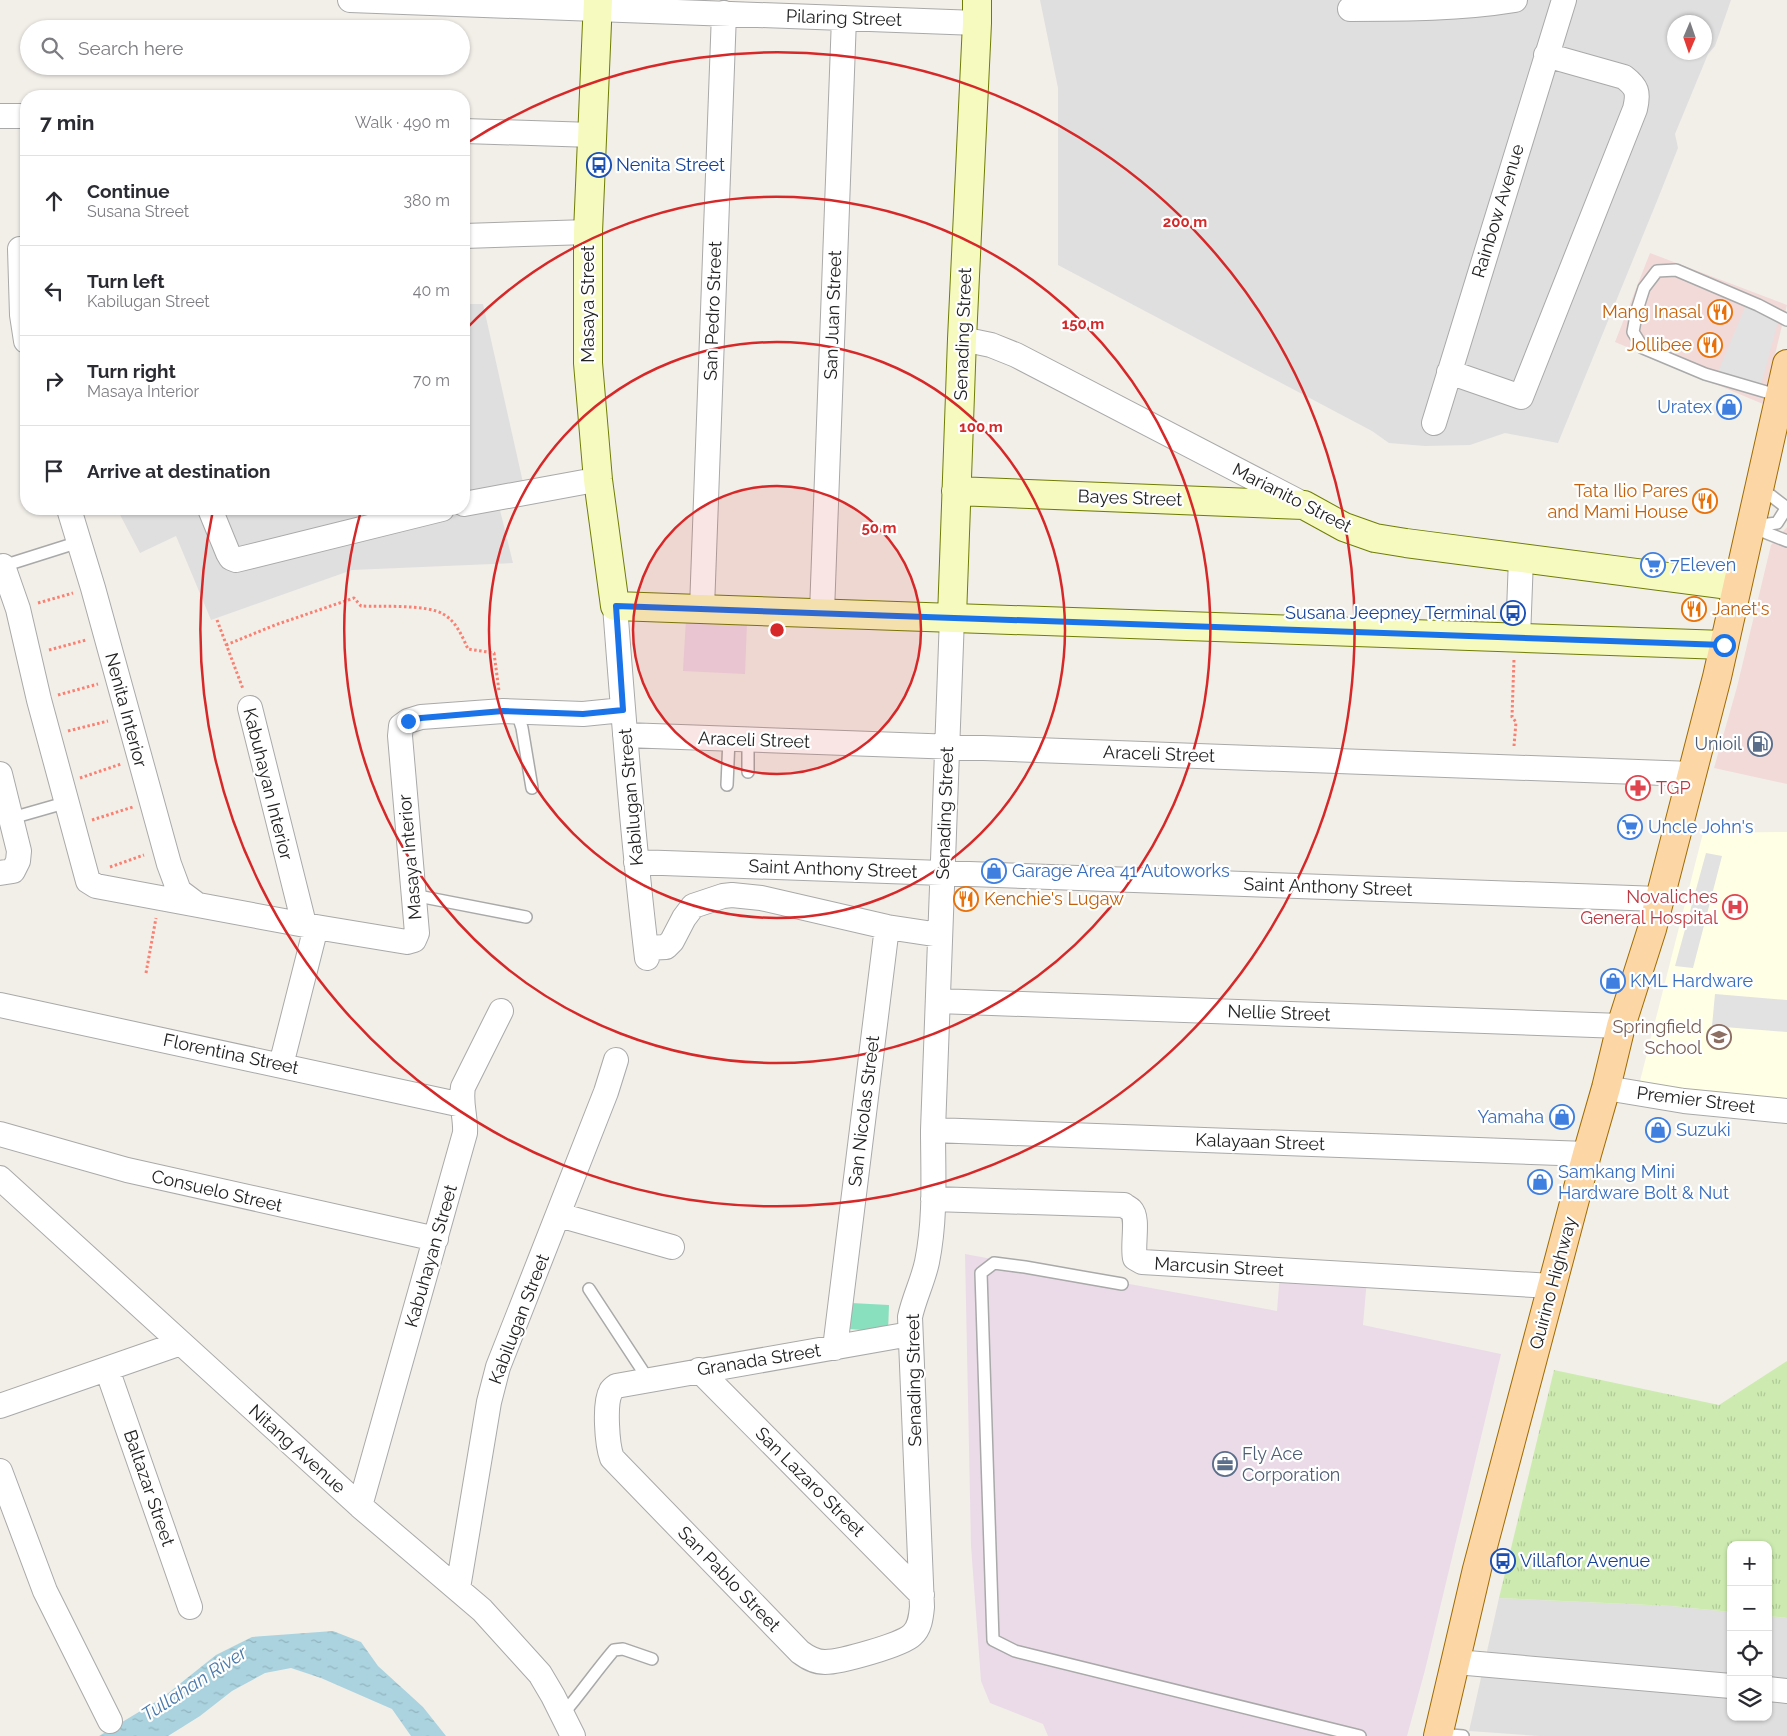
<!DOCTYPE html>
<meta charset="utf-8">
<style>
body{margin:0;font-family:Raleway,sans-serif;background:#f2f2f3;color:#2b2b33}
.controls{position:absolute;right:15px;bottom:15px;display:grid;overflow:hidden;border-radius:10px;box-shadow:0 1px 4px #0004}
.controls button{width:45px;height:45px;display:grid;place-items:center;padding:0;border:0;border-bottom:1px solid #e1e1e2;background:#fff;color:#2b2b33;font:25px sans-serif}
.compass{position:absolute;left:1667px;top:15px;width:45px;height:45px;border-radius:50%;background:#fff;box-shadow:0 1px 4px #0004;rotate:182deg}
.stop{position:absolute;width:15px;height:15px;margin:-11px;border:4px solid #1a73e8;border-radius:50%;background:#fff}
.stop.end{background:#1a73e8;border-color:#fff;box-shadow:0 1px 5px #0008}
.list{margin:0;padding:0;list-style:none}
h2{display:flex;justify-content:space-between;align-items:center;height:65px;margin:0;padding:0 20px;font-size:21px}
h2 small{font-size:16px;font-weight:400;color:#7c7c81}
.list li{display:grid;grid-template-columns:32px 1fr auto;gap:15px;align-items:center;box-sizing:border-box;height:90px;padding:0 20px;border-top:1px solid #e1e1e2}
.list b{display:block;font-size:19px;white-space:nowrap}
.list p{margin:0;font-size:16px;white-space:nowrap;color:#7c7c81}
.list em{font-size:16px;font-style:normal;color:#7c7c81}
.icon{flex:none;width:28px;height:28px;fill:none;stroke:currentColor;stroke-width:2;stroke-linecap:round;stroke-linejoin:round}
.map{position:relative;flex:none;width:1787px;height:1736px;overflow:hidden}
.search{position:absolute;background:#fff;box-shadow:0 1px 4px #0004;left:20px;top:20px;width:450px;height:55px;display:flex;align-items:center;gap:12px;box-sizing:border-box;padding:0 18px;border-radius:28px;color:#7c7c81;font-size:19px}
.panel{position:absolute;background:#fff;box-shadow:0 1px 4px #0004;left:20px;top:90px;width:450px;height:425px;border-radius:20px}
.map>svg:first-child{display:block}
.residential{fill:#e0dfdf;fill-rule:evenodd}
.commercial{fill:#f2dad9}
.industrial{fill:#ebdbe8}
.education{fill:#ffffe5}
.grass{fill:url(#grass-tufts)}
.pitch{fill:#88e0be}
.parking{fill:#e2e2e2}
.water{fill:url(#water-ripples)}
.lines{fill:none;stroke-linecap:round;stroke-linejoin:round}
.lane-casing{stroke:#a9a9a9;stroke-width:14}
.street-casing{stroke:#a9a9a9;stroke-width:26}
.secondary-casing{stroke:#707d05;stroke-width:30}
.primary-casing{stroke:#a06b00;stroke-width:30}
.path{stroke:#fa8072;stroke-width:3;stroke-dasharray:2.5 2.5;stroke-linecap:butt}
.lane{stroke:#fff;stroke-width:11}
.street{stroke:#fff;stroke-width:24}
.secondary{stroke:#f7fabf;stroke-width:28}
.primary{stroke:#fcd6a4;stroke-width:28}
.route{stroke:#1a73e8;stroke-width:6}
.ring{fill:none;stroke:#d62828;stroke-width:2.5}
.labels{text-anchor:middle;stroke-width:4.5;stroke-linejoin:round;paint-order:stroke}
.street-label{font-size:18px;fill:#222;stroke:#fff}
.transit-label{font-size:18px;fill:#164399;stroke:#fff;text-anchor:start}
.food-label{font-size:18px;fill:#c56008;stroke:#fff;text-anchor:end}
.shop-label{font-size:18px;fill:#366cbe;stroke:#fff;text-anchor:start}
.service-label{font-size:18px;fill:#4e5e75;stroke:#fff;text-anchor:end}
.health-label{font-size:18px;fill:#be3a42;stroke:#fff;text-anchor:start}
.education-label{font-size:18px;fill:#785e54;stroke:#fff;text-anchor:end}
.water-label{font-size:19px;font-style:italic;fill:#4a7aab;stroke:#fff}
.centre{fill:#d62828;stroke:#fff;stroke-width:2.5}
.ring-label{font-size:15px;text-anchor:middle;font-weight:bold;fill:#d62828;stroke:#fff;stroke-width:4.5;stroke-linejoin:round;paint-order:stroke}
</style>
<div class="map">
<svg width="1787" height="1736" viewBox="0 0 1787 1736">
<defs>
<pattern id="grass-tufts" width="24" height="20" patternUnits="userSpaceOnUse" patternTransform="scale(1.25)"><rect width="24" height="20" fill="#cdebb0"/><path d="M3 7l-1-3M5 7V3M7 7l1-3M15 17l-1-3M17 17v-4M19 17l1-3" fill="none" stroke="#b0c997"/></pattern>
<pattern id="water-ripples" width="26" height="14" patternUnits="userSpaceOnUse" patternTransform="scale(1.25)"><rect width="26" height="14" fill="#aad3df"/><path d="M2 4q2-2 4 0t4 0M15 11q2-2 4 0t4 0" fill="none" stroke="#92b5bf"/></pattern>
</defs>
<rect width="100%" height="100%" fill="#f2efe9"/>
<path class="residential" d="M1040 0H1731L1715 46 1708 54 1675 134 1678 148 1657 201 1558 443 1505 433 1470 445 1425 446 1389 443 1372 431 1058 265V88ZM1674 22H1704V52H1674Z
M464 304H483L524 487 499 506 513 563 352 570 211 620 176 536 140 553 117 509H464Z
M1499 1598 1671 1606 1731 1612V1717H1768V1616L1787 1618V1736H1539L1469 1731Z"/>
<path class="commercial" d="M1650 253 1787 305 1763 404 1615 342Z
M1787 527V784L1714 768 1737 687 1771 545Z"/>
<path class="industrial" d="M686 619 747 622 745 674 683 671Z
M965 1254 1277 1311 1280 1273 1367 1279 1363 1325 1501 1354 1425 1670 1407 1736H1048L1043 1724 990 1703 981 1681 971 1546Z"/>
<path class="education" d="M1787 832V1103L1639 1085 1703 833Z"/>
<path class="grass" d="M1787 1361V1618L1768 1616V1545H1731V1612L1671 1606 1499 1598 1554 1370 1719 1405Z"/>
<path class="pitch" d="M851 1303 889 1305 888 1332 849 1329Z"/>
<path class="parking" d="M1746 305 1779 318 1761 385 1718 372Z
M1706 853 1722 856 1693 968 1675 966Z
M1715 994 1787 1000V1032L1712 1026Z"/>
<path class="water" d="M333 1631 361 1642 378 1666 423 1707 446 1736H411L392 1709 321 1678 291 1668 265 1673 232 1691 200 1716 168 1736H99L162 1698 216 1655 252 1637Z"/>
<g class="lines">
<defs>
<path id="lane" d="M1780 396 1705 374 1643 348 1633 332 1637 310 1644 288 1657 271 1676 270 1758 305 1787 320
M1761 488 1787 508
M1752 526 1777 523 1787 507
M1754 528 1787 541
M3 566 79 542
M517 712 522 728 532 788
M748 739V772
M727 785 729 739
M12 818 61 804
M413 895 526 917
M1122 1284 1025 1267 994 1263 981 1273 993 1640 1015 1651 1360 1736
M589 1289 648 1379
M563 1714C581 1693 596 1671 614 1650L623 1649 652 1659
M1438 1734 1463 1736"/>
<path id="street" d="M350 0 977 23
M1350 9C1405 9 1460 9 1515 0
M0 116H26
M464 131 593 135
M464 236 588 232
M20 249 22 315 26 341
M962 339 991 345 1016 355 1303 504
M1449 372 1521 397 1635 109C1639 92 1637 87 1624 77L1546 55
M1434 423 1564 0
M464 504 584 482
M69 509 93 588 169 864 179 891 195 903
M210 509 228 553 231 558 236 560 442 509
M3 566 18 609 39 700 88 881 96 886 316 927 407 942 414 940 417 933 400 736 401 726 408 721 421 717 503 711 583 714 623 710
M615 606C624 723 633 841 647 958
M702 608 724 13
M822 612 844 18
M1518 638 1521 558
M250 708 304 924
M625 735 1692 774
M0 774 19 851 18 861 13 871 0 873
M636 862 1659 899
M646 948 666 947 672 941 684 918 693 906 723 896 732 895 761 898 887 927 940 935
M938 1001 1621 1026
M0 1005 462 1105
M281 1065 316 927
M1606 1088 1684 1101 1787 1111
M933 1130 1587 1154
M0 1134 127 1170 436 1239
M0 1178 360 1506 482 1610 540 1674 553 1696 573 1736
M933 1199 1124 1205C1126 1207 1129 1208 1131 1210 1139 1218 1132 1246 1135 1258L1142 1262 1552 1286
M559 1215 672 1247
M910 1334 616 1386C615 1387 611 1390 611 1391 604 1403 607 1445 612 1458L800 1652C808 1658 815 1662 825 1662 840 1662 902 1645 912 1635 920 1628 921 1617 922 1607L910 1317C914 1298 923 1281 927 1262 936 1218 933 1173 933 1130L952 617
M835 1348 887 927
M107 1369 190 1607
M699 1370 922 1595
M0 1406 181 1343
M0 1471 45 1591 110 1721
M360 1506 465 1133C466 1117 460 1103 463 1087L501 1011
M458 1588 489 1402 498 1367 606 1092 616 1060
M1456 1662 1731 1686
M1768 1689 1787 1691"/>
<path id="secondary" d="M598 0 588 232V363L598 480 615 606 1724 645
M956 491 1304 505 1344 527 1375 538 1406 543 1737 586
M952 617 962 339 977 23V0"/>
<path id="primary" d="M1438 1736 1477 1569 1587 1154 1606 1088 1621 1026 1652 929 1717 677 1787 364"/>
</defs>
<use href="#lane" class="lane-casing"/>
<use href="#street" class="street-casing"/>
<use href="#secondary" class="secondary-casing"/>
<use href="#primary" class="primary-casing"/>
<path class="path" d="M38 603 73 593
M217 620 243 689
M226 645 275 625 354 598 361 606C381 607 426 604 443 614 456 621 462 636 468 649L494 653 499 691
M49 650 86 640
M58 695 98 684
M68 731 108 721
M1514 746 1516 722 1512 717 1514 659
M80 778 121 764
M92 820 133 807
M110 867 144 855
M146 973 156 918"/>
<use href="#lane" class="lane"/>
<use href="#street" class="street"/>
<use href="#secondary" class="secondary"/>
<use href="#primary" class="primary"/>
</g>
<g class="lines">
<path class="route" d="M408 721 421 718 503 711 583 714 623 710 616 606 1724 645"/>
</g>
<circle cx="777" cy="630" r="144" fill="#d62828" fill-opacity=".12"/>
<g class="ring">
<circle cx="777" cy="630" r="144"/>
<circle cx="777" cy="630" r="288"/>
<path d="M466 329A433 433 0 1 1 361 511"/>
<path d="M467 143A577 577 0 1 1 213 510"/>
</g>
<defs>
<symbol id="bus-ring" viewBox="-11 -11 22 22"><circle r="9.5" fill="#fff" stroke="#1a4fb4" stroke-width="1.5"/><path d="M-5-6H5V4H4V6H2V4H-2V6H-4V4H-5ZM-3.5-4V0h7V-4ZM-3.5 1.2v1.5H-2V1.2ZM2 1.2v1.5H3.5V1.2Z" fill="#1a4fb4"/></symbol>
<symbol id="restaurant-ring" viewBox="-11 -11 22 22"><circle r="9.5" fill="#fff" stroke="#e8710a" stroke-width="1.5"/><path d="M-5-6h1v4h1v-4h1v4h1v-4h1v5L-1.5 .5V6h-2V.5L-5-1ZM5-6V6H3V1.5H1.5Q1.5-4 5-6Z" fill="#e8710a"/></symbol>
<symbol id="shop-ring" viewBox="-11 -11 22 22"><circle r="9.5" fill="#fff" stroke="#3f7fe0" stroke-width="1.5"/><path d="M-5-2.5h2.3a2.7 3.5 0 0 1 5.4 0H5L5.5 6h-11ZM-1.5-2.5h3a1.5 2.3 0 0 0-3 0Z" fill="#3f7fe0"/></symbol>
<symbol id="supermarket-ring" viewBox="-11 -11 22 22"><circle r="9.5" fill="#fff" stroke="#3f7fe0" stroke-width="1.5"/><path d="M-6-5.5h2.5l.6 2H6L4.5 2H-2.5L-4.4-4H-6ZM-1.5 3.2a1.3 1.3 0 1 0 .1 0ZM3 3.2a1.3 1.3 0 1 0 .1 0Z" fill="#3f7fe0"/></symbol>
<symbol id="fuel-ring" viewBox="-11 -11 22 22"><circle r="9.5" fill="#fff" stroke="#5c6f8a" stroke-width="1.5"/><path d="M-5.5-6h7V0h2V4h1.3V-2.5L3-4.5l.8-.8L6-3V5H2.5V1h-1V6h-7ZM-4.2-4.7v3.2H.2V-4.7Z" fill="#5c6f8a"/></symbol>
<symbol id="pharmacy-ring" viewBox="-11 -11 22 22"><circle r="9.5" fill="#fff" stroke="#e0444e" stroke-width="1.5"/><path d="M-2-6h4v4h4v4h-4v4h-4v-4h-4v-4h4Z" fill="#e0444e"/></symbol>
<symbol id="hospital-ring" viewBox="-11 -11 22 22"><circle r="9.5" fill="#fff" stroke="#e0444e" stroke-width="1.5"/><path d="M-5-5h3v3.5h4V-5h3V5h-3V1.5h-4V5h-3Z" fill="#e0444e"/></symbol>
<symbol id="school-ring" viewBox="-11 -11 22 22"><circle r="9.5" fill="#fff" stroke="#8d6e63" stroke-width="1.5"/><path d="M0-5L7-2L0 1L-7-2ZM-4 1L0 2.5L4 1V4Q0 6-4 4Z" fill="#8d6e63"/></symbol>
<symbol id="office-ring" viewBox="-11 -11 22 22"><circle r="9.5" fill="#fff" stroke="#5c6f8a" stroke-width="1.5"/><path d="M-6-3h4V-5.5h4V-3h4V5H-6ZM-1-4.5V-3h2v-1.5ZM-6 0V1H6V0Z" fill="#5c6f8a"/></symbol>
</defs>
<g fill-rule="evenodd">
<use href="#bus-ring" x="585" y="151" width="28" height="28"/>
<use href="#restaurant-ring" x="1706" y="298" width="28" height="28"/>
<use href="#restaurant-ring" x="1696" y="331" width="28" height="28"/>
<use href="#shop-ring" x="1715" y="393" width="28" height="28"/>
<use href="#restaurant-ring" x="1691" y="487" width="28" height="28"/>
<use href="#supermarket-ring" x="1639" y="551" width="28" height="28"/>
<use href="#restaurant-ring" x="1680" y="595" width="28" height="28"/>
<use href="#bus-ring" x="1499" y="599" width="28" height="28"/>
<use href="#fuel-ring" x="1746" y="730" width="28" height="28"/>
<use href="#pharmacy-ring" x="1624" y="774" width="28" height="28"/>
<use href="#supermarket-ring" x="1616" y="813" width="28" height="28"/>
<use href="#shop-ring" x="980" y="857" width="28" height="28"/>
<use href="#restaurant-ring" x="952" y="885" width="28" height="28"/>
<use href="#hospital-ring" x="1721" y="893" width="28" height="28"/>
<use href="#shop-ring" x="1599" y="967" width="28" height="28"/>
<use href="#school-ring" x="1705" y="1023" width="28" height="28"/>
<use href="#shop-ring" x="1548" y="1103" width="28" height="28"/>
<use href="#shop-ring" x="1644" y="1116" width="28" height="28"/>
<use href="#shop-ring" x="1526" y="1168" width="28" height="28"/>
<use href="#office-ring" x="1211" y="1450" width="28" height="28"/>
<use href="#bus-ring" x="1489" y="1547" width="28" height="28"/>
</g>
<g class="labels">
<g class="street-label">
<text transform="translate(844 18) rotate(2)" y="6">Pilaring Street</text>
<text transform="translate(1498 211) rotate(-73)" y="6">Rainbow Avenue</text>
<text transform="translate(588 304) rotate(-90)" y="6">Masaya Street</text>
<text transform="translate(713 311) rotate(-88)" y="6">San Pedro Street</text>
<text transform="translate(833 315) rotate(-88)" y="6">San Juan Street</text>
<text transform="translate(963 334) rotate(-88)" y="6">Senading Street</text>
<text transform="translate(1130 498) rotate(2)" y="6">Bayes Street</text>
<text transform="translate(1292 498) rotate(27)" y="6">Marianito Street</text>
<text transform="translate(126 710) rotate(75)" y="6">Nenita Interior</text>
<text transform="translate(754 740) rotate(2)" y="6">Araceli Street</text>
<text transform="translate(1159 754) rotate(2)" y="6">Araceli Street</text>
<text transform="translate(268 784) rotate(76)" y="6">Kabuhayan Interior</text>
<text transform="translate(631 797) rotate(-95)" y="6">Kabilugan Street</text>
<text transform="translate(945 813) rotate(-88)" y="6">Senading Street</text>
<text transform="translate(410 857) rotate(-95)" y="6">Masaya Interior</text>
<text transform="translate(833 869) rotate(2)" y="6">Saint Anthony Street</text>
<text transform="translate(1328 887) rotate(2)" y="6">Saint Anthony Street</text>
<text transform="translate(1279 1013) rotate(2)" y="6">Nellie Street</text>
<text transform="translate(231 1054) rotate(12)" y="6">Florentina Street</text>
<text transform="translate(1696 1100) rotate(7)" y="6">Premier Street</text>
<text transform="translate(864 1111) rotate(-83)" y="6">San Nicolas Street</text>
<text transform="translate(1260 1142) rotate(2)" y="6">Kalayaan Street</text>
<text transform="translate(217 1191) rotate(13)" y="6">Consuelo Street</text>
<text transform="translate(431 1256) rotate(-74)" y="6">Kabuhayan Street</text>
<text transform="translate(1219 1267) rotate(3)" y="6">Marcusin Street</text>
<text transform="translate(1553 1283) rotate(-75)" y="6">Quirino Highway</text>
<text transform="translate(519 1319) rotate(-69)" y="6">Kabilugan Street</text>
<text transform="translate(759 1360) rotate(-9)" y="6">Granada Street</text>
<text transform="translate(914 1380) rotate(-91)" y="6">Senading Street</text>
<text transform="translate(297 1449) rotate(42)" y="6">Nitang Avenue</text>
<text transform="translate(810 1482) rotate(45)" y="6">San Lazaro Street</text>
<text transform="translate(149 1488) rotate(71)" y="6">Baltazar Street</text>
<text transform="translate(729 1579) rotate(46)" y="6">San Pablo Street</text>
</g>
<g class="transit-label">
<text x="616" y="171">Nenita Street</text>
<text x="1496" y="619" text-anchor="end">Susana Jeepney Terminal</text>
<text x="1520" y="1567">Villaflor Avenue</text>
</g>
<g class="food-label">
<text x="1702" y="318">Mang Inasal</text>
<text x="1692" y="351">Jollibee</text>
<text x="1688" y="497">Tata Ilio Pares<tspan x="1688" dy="21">and Mami House</tspan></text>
<text x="1712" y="615" text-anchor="start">Janet's</text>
<text x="984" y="905" text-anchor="start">Kenchie's Lugaw</text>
</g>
<g class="shop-label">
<text x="1712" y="413" text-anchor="end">Uratex</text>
<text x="1670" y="571">7Eleven</text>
<text x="1648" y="833">Uncle John's</text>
<text x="1012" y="877">Garage Area 41 Autoworks</text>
<text x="1630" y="987">KML Hardware</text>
<text x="1544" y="1123" text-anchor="end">Yamaha</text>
<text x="1676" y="1136">Suzuki</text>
<text x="1558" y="1178">Samkang Mini<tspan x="1558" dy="21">Hardware Bolt &amp; Nut</tspan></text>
</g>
<g class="service-label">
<text x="1742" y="750">Unioil</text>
<text x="1242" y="1460" text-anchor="start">Fly Ace<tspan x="1242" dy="21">Corporation</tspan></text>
</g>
<g class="health-label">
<text x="1656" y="794">TGP</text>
<text x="1718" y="903" text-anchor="end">Novaliches<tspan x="1718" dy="21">General Hospital</tspan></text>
</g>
<g class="education-label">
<text x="1702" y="1033">Springfield<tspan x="1702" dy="21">School</tspan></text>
</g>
<g class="water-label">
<text transform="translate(194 1683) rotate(-33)" y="7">Tullahan River</text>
</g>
</g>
<circle cx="777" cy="630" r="8" class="centre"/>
<g class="ring-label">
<text x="1185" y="227">200 m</text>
<text x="1083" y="329">150 m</text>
<text x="981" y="432">100 m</text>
<text x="879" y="533">50 m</text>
</g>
</svg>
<div class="controls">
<button>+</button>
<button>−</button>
<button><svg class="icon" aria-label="locate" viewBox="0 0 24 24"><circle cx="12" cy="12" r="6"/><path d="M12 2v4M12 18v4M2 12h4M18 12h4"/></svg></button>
<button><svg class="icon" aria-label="layers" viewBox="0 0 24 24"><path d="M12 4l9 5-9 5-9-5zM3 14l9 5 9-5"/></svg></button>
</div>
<svg class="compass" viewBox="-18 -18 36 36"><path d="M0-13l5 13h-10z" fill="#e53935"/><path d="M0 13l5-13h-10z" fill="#7c7c81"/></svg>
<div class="stop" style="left:1724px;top:645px"></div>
<div class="stop end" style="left:408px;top:721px"></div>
<div class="search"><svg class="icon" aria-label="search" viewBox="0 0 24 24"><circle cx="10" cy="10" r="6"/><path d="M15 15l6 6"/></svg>Search here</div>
<section class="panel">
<h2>7 min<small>Walk · 490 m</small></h2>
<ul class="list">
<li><svg class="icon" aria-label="ahead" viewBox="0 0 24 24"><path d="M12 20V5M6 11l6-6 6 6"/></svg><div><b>Continue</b><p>Susana Street</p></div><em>380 m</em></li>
<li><svg class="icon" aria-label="left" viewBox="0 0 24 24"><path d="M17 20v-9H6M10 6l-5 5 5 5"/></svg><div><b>Turn left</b><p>Kabilugan Street</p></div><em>40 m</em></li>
<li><svg class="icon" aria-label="right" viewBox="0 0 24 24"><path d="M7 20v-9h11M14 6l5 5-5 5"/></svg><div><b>Turn right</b><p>Masaya Interior</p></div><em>70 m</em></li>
<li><svg class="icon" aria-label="arrive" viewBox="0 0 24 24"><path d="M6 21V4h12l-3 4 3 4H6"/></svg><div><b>Arrive at destination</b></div></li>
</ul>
</section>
</div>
